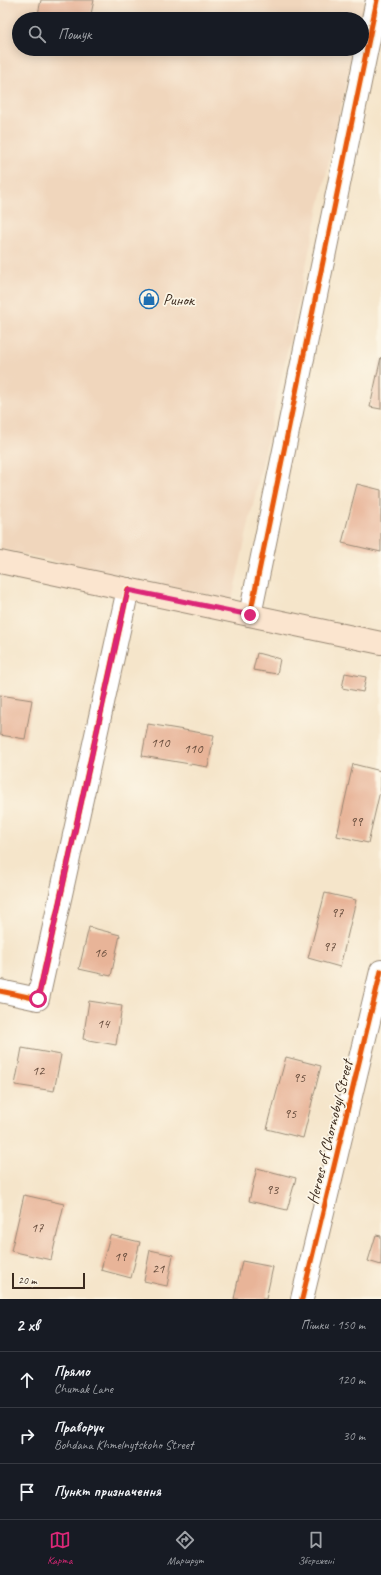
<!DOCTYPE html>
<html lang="uk">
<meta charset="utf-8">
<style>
body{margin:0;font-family:Caveat,sans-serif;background:#20242c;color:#f1f3f6}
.scale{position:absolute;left:12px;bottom:10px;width:73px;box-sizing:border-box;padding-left:4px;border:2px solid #3b2a1e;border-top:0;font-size:11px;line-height:14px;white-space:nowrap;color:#3b2a1e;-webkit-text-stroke:3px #fcf5e5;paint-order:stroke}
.stop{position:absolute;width:12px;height:12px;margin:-9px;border:3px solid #db2777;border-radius:50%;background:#fff}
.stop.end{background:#db2777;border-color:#fff;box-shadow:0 1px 4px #0008}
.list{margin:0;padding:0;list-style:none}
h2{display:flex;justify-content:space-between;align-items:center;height:52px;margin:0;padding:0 16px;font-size:17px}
h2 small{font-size:13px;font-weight:400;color:#9ea1a6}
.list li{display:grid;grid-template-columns:26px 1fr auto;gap:12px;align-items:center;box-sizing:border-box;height:56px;padding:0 16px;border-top:1px solid #363941}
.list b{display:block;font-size:15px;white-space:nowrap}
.list p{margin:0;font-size:13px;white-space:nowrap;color:#9ea1a6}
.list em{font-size:13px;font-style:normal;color:#9ea1a6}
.icon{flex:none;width:22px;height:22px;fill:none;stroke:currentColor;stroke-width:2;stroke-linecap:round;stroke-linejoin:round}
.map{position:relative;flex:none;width:381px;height:1299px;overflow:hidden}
.search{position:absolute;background:#171b24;box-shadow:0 2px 10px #0003;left:12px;right:12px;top:12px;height:44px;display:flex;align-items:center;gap:10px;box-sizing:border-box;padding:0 14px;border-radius:22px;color:#9ea1a6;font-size:15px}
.sheet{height:220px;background:#171b24}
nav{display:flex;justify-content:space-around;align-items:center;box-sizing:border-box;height:56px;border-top:1px solid #363941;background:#171b24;font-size:11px;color:#9ea1a6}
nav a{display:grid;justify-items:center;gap:2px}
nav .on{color:#db2777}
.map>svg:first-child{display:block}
.built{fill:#f0d6bc}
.building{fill:#e8b498}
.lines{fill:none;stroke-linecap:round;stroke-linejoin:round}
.street-casing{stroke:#988874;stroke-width:24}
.secondary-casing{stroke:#988874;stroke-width:24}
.street{stroke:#fff;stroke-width:22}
.secondary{stroke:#fbe5cf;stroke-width:22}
.cycleway-casing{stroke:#fcf5e5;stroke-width:8}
.cycleway{stroke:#e8590c;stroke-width:5}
.route{stroke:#db2777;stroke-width:5}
.labels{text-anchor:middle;stroke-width:3.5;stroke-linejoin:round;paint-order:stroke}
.number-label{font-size:14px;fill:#664c3c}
.poi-label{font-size:16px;fill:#3b2a1e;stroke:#fcf5e5;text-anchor:start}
.street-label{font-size:16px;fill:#3b2a1e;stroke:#fcf5e5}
</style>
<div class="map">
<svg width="381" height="1299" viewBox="0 0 381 1299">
<rect width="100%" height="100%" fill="#fcf5e5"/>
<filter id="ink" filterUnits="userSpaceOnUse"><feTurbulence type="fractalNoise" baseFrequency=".025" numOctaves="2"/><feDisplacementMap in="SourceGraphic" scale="8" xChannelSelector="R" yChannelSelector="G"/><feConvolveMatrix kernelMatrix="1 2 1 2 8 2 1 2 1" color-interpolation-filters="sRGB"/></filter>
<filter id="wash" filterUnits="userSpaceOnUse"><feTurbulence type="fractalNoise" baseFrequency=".012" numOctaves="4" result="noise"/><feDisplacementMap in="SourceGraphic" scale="16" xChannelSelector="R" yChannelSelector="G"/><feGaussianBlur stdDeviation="0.9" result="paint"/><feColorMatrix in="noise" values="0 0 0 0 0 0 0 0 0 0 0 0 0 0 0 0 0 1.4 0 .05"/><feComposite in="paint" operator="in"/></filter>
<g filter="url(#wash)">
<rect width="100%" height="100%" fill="#f5e5ca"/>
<path class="built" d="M0 0H365L361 19H19V49H354L232 600 0 549Z"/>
<g id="blocks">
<path class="building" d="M41 0H94L90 19H37Z
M381 357V409L370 407Z
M357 484 381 490V552L342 543Z
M257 653 280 659 277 674 253 670Z
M345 673 366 677 363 692 342 688Z
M0 695 32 700 25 739 0 735Z
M148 724 214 735 208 767 142 756Z
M353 764 381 771V787L368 843 337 836Z
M325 893 356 900 340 967 308 958Z
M89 927 120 935 111 976 79 969Z
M89 1001 122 1006 116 1045 83 1039Z
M22 1048 61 1055 54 1091 15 1085Z
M286 1057 321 1066 303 1138 267 1129Z
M257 1168 296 1178 287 1210 249 1201Z
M24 1195 64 1204 51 1260 11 1251Z
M110 1235 140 1242 131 1278 101 1270Z
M376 1235 381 1236V1265L368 1261Z
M150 1250 173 1255 167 1286 144 1281Z
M242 1261 273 1267 266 1299H234Z"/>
</g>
</g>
<g filter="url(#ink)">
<use href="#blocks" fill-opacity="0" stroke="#988874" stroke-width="1"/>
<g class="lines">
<defs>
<path id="street" d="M250 615 377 0
M0 991 38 999 128 589
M302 1299 381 971"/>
<path id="secondary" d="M0 562 381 643"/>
</defs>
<use href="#street" class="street-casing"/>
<use href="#secondary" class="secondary-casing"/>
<use href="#street" class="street"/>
<use href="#secondary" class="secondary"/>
<defs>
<path id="cycleway" d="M250 615 377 0
M0 991 38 999 128 589
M302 1299 381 971"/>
</defs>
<use href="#cycleway" class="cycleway-casing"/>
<use href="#cycleway" class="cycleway"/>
</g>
</g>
<g class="lines" filter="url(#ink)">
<path class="route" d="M38 999 128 590 250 615"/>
</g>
<defs>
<symbol id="shop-ring" viewBox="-11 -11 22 22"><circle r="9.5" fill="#fcf5e5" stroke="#1f6fb2" stroke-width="1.5"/><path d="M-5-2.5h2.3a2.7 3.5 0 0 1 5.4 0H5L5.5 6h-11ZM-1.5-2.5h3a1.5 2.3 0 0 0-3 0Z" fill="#1f6fb2"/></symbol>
</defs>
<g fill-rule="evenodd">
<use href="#shop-ring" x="138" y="288" width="22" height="22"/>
</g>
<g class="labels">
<g class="number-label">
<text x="160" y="747">110</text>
<text x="193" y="753">110</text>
<text x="356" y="826">99</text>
<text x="337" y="917">97</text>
<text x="329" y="951">97</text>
<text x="100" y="957">16</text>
<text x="103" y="1028">14</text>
<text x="38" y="1075">12</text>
<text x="299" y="1082">95</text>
<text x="290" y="1118">95</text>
<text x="272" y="1194">93</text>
<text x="37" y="1232">17</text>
<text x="120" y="1261">19</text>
<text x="158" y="1273">21</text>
</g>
<g class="poi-label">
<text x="163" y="305">Ринок</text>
</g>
<g class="street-label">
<text transform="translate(329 1132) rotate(-76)" y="6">Heroes of Chornobyl Street</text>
</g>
</g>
</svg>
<div class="scale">20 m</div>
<div class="stop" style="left:38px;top:999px"></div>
<div class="stop end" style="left:250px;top:615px"></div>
<div class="search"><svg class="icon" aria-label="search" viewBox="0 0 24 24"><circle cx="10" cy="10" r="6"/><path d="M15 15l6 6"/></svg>Пошук</div>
</div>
<section class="sheet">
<h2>2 хв<small>Пішки · 150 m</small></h2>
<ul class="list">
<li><svg class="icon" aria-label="ahead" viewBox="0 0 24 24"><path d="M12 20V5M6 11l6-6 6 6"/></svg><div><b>Прямо</b><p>Chumak Lane</p></div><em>120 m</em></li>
<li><svg class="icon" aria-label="right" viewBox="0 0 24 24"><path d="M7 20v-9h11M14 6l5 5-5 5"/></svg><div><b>Праворуч</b><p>Bohdana Khmelnytskoho Street</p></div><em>30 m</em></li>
<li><svg class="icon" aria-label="arrive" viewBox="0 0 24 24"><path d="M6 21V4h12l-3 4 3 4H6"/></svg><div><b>Пункт призначення</b></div></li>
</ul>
</section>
<nav>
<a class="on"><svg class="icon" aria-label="map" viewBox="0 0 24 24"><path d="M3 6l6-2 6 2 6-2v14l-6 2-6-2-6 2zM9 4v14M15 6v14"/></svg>Карта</a>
<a><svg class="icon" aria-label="directions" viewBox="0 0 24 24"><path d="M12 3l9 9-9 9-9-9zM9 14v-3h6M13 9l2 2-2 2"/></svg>Маршрут</a>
<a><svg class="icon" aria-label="saved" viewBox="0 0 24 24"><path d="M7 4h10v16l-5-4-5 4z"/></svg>Збережені</a>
</nav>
